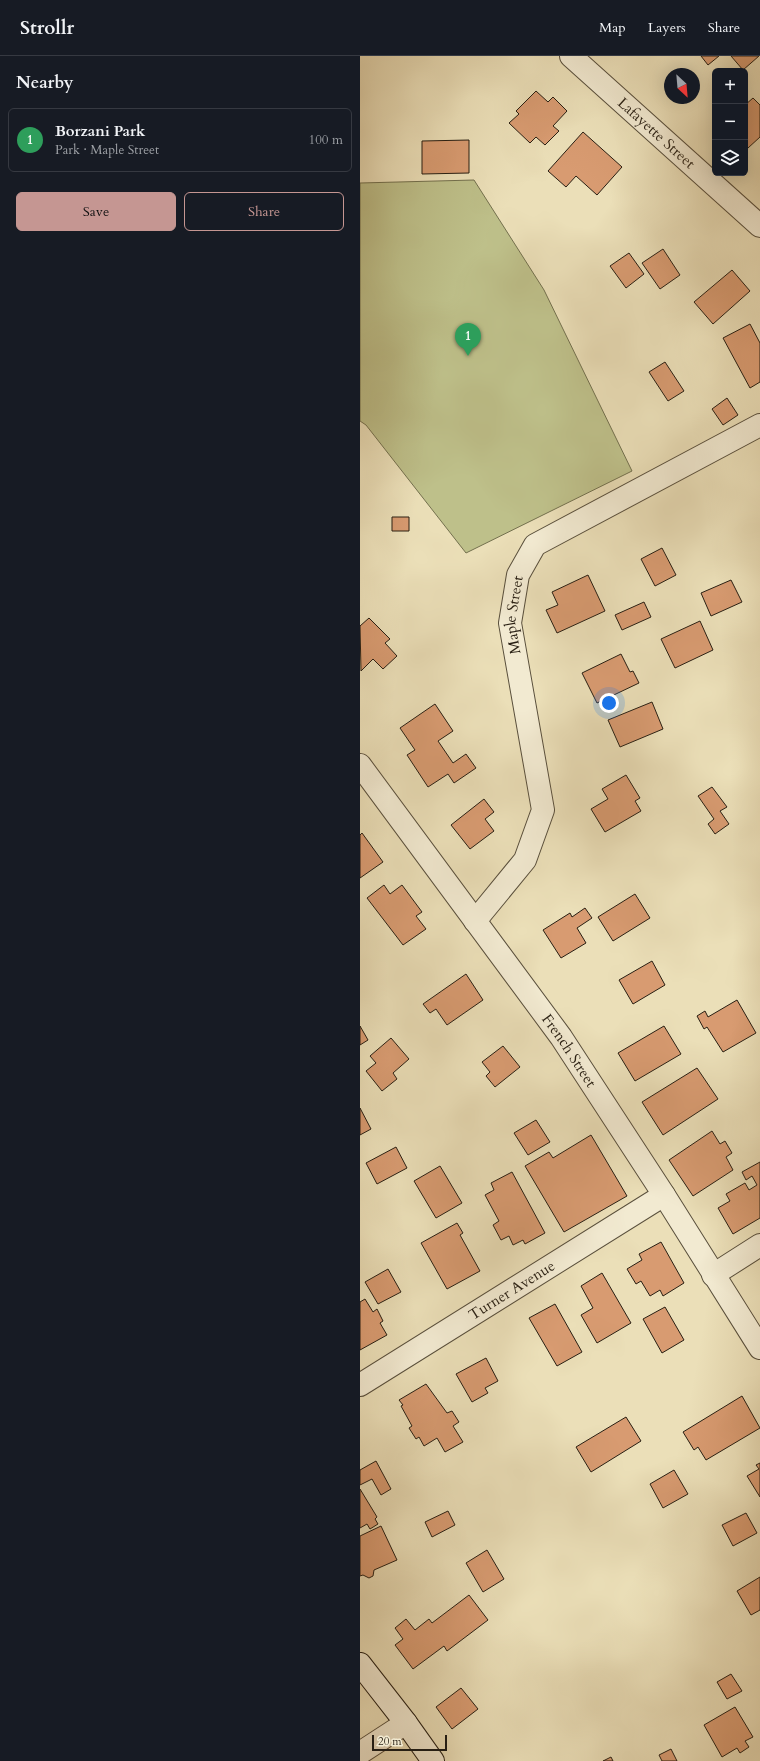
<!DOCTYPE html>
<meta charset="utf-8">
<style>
body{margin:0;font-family:Cardo,serif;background:#20242c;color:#f1f3f6}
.controls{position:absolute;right:12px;top:12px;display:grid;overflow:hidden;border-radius:6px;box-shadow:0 4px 16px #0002}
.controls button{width:36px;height:36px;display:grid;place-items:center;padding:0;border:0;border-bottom:1px solid #363941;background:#171b24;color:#f1f3f6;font:20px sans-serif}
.compass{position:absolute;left:304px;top:12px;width:36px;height:36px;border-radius:50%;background:#171b24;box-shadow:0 4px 16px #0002;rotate:154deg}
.scale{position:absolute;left:12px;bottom:10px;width:75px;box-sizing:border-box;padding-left:4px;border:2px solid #281f13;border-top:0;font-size:11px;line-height:14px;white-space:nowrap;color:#281f13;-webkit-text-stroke:3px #f2ead1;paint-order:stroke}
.you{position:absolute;left:249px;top:647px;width:14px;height:14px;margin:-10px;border:3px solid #fff;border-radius:50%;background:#1a73e8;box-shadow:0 0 0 6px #1a73e833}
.badge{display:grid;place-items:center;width:26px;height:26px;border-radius:50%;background:#c59692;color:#fff;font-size:13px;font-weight:700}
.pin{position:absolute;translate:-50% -33px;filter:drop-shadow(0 1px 2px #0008)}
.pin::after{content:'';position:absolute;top:21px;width:14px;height:12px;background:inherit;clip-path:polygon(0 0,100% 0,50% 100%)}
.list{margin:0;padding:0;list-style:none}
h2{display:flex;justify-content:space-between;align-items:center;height:52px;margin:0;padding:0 16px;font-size:17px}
h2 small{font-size:13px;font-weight:400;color:#9ea1a6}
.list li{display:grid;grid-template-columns:26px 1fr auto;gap:12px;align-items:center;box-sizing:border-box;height:64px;margin:0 8px 8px;padding:0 8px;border:1px solid #363941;border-radius:6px}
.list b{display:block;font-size:15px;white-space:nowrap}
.list p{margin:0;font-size:13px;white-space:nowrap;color:#9ea1a6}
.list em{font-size:13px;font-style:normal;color:#9ea1a6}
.actions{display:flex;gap:8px;padding:12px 16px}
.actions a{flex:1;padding:9px 0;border:1px solid #c59692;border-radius:6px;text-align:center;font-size:14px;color:#c59692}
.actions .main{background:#c59692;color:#111}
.icon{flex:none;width:22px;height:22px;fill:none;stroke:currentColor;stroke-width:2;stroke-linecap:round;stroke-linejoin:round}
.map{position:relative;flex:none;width:400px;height:1705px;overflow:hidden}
header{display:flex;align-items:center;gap:24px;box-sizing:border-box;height:56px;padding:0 20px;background:#171b24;border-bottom:1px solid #363941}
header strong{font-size:19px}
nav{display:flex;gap:22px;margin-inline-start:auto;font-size:14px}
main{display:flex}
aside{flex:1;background:#171b24}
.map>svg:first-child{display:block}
.green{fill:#bec08a;stroke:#73704e}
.building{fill:#d89b71;stroke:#281f13}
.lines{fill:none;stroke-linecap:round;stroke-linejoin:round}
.street-casing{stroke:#594f3c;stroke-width:24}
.secondary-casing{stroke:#281f13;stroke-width:24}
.street{stroke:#f2ead1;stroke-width:22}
.secondary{stroke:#f2ead1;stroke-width:22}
.labels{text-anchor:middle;stroke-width:3.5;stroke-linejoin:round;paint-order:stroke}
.street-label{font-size:15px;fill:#281f13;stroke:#f2ead1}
</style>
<header>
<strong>Strollr</strong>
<nav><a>Map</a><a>Layers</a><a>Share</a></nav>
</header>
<main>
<aside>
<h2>Nearby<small></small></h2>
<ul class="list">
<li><span class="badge" style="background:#2e9e5b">1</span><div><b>Borzani Park</b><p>Park · Maple Street</p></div><em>100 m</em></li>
</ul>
<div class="actions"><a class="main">Save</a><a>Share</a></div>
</aside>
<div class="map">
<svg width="400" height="1705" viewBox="0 0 400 1705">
<rect width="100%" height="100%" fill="#ebdfb8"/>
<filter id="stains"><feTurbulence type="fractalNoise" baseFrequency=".005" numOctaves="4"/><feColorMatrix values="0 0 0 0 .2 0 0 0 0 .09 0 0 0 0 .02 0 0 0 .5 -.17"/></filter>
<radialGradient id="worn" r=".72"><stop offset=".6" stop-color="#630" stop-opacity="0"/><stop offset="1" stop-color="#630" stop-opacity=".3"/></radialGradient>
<path class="green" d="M114 124 184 234 272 415 106 497 6 369 0 365V127Z"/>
<path class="building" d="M341 0H359L348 9Z
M371 0H399L383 14Z
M176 35 188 46 193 41 207 55 193 70 199 75 185 89 176 81 170 87 149 67 159 58 156 55Z
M393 42 400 49V81L388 92 385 89V49Z
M223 76 262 111 237 139 216 120 206 131 188 115Z
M109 84V117L62 118V85Z
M303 193 320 219 300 233 282 207Z
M269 197 284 218 266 232 250 210Z
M372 214 390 235 353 268 334 246Z
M390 268 400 287V326L390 332 363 282Z
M305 306 324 335 308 345 289 316Z
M367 342 378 359 363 369 352 353Z
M32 461H49V475H32Z
M302 492 316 519 295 530 281 503Z
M228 519 245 555 197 577 186 554 198 549 192 536Z
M371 524 382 546 351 560 341 537Z
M284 546 291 561 262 574 255 559Z
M9 562 30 583 25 587 37 600 23 613 13 603 1 615 0 570Z
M340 565 353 594 315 612 301 583Z
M261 598 270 616 273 615 279 627 237 647 222 617Z
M292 646 303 673 260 691 248 664Z
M75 648 93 675 78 685 93 707 106 698 116 712 94 727 88 718 68 731 47 699 55 694 40 672Z
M266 719 280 742 275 745 281 755 245 776 231 753 248 743 242 733Z
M352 731 367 751 360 755 369 768 355 778 348 768 354 763 338 740Z
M124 743 134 756 125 763 134 775 110 793 91 769Z
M2 777 23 806 0 822V779Z
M24 829 30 838 42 829 62 856 56 860 66 873 43 889 7 842Z
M275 838 290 862 253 885 238 861Z
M225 852 232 862 217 872 226 887 201 902 183 874 210 857 212 861Z
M292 905 305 929 273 948 259 924Z
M106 918 123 944 87 969 76 953 70 957 63 948Z
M377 944 396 977 363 996 347 971 344 973 337 960 345 955 348 961Z
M0 970 8 984 0 989Z
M304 970 321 998 275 1025 258 997Z
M31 982 49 1003 33 1017 37 1023 22 1035 6 1015 16 1007 10 1000Z
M143 990 160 1011 135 1031 126 1020 130 1016 122 1006Z
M337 1012 358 1043 303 1079 282 1046Z
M0 1052 11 1073 0 1079Z
M176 1064 190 1086 168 1099 154 1077Z
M352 1075 360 1088 365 1085 372 1097 366 1101 373 1114 333 1140 309 1104Z
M231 1079 267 1140 204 1176 165 1110 189 1096 193 1102Z
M36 1091 47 1112 17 1128 6 1107Z
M400 1106V1162L373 1178 358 1152 370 1145 366 1138 385 1127 389 1134 397 1129 392 1120 386 1124 382 1116Z
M80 1110 102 1147 76 1162 54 1125Z
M152 1116 185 1177 165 1188 163 1184 153 1189 149 1180 141 1184 133 1169 139 1165 125 1139 134 1134 131 1127Z
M97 1167 103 1177 100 1179 120 1215 87 1233 61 1187Z
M301 1186 324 1227 303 1240 300 1234 290 1240 281 1225 276 1228 267 1213 282 1204 279 1198Z
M28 1213 41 1236 18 1248 5 1226Z
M242 1217 271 1267 237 1287 221 1259 233 1252 221 1230Z
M5 1243 13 1256 17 1253 23 1265 20 1267 27 1279 0 1294V1246Z
M195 1248 222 1296 197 1310 169 1262Z
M305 1251 324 1284 302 1297 283 1263Z
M126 1302 138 1325 125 1332 128 1337 112 1346 96 1318Z
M66 1328 87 1357 92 1355 99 1366 93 1370 103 1386 85 1396 77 1382 64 1390 59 1381 56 1383 49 1372 52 1370 41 1350 43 1349 39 1344Z
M382 1340 400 1372 346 1404 338 1391 334 1394 323 1376Z
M266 1361 281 1385 231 1416 216 1391Z
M16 1405 31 1433 21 1439 12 1423 0 1429V1414Z
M400 1407V1441L387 1420 399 1413 396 1409Z
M314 1414 328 1438 303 1452 290 1428Z
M0 1433 17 1461 15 1463 18 1468 10 1473 7 1468 0 1472Z
M88 1455 95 1469 72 1481 65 1466Z
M386 1457 397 1477 373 1490 362 1469Z
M21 1470 37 1504 14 1514 13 1520 9 1522 3 1519 0 1520V1480Z
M127 1494 144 1523 123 1536 106 1507Z
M400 1521V1554L391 1559 377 1535Z
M109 1539 128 1564 87 1595 84 1590 53 1613 35 1589 43 1583 35 1572 46 1563 55 1574 69 1563 72 1567Z
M371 1618 382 1635 367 1643 357 1626Z
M101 1632 118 1653 92 1673 76 1651Z
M375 1651 393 1681 385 1685 389 1691 380 1697 377 1692 362 1701 344 1669Z
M311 1693 317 1705H302L299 1699Z
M251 1701 253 1705H243Z"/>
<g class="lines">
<defs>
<g id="street">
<path id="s1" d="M211 0 400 170"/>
<path id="s2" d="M0 709 201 981 304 1139 400 1292"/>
<path id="s3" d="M115 865 165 804 183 754 150 567 158 519 175 489 400 369"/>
<path d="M353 1219 400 1189"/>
<path id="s4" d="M0 1329 304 1139"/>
<path d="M0 1697 46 1667"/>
</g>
<path id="secondary" d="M0 1608 46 1667 73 1705"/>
</defs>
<use href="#street" class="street-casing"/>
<use href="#secondary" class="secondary-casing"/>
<use href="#street" class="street"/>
<use href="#secondary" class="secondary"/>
</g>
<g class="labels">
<g class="street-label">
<text dy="5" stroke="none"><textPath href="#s1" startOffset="115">Lafayette Street</textPath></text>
<text dy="5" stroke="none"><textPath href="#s3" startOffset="330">Maple Street</textPath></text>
<text dy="5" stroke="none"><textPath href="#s2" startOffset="354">French Street</textPath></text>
<text dy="5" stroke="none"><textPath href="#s4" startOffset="179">Turner Avenue</textPath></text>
</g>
</g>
<rect width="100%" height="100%" filter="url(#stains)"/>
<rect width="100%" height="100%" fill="url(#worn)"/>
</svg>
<div class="controls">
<button>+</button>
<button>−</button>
<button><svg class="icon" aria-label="layers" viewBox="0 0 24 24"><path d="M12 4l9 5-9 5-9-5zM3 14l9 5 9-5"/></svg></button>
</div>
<svg class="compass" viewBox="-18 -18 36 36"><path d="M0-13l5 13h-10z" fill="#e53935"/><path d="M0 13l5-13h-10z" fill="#9ea1a6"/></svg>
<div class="scale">20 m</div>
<div class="you"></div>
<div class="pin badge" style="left:108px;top:300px;background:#2e9e5b">1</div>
</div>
</main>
